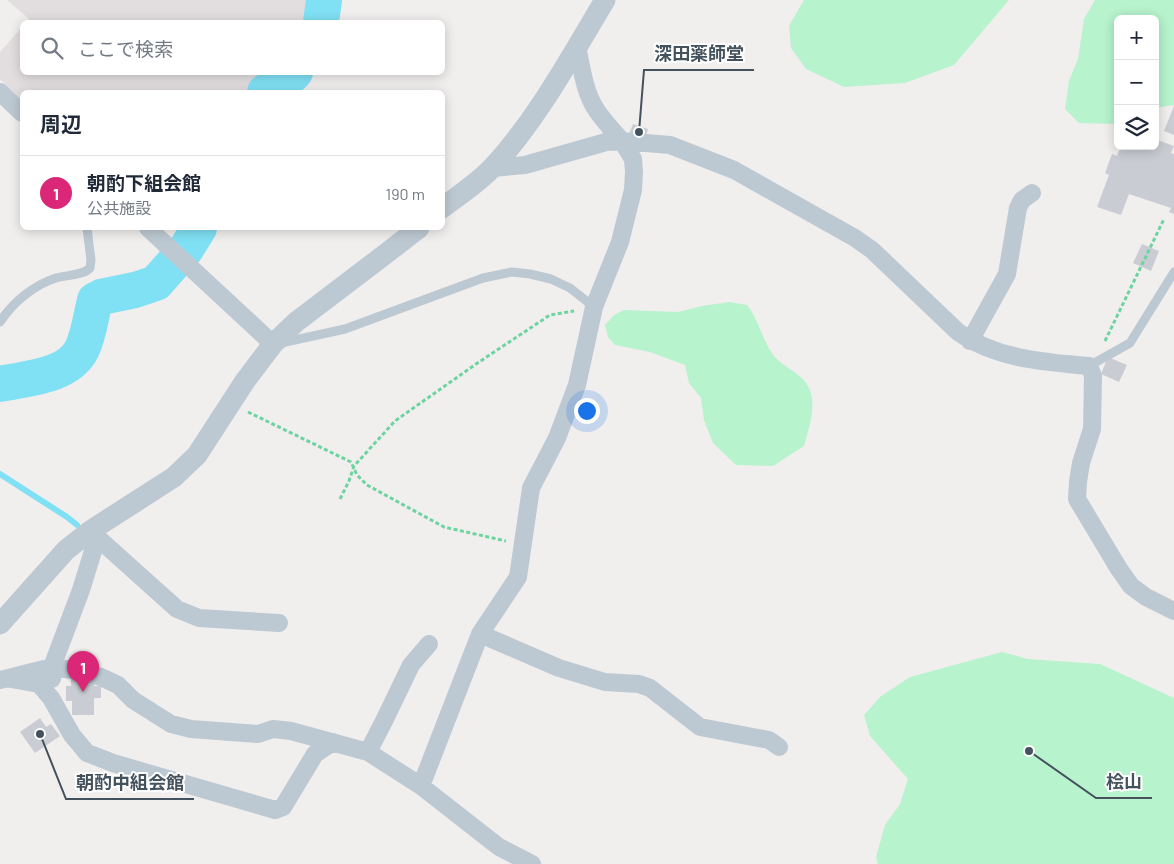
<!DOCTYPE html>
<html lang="ja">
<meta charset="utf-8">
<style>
body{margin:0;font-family:Barlow,"Noto Sans JP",sans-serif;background:#f6f6f7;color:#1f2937}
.controls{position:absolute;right:15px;top:15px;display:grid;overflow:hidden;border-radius:8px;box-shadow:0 2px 12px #0003}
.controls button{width:45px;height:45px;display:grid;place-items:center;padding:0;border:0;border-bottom:1px solid #e0e1e3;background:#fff;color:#1f2937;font:25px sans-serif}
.you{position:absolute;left:586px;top:410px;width:18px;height:18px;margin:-12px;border:4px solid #fff;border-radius:50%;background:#1a73e8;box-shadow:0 0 0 8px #1a73e833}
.badge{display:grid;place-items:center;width:32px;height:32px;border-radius:50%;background:#db2777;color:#fff;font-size:16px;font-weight:700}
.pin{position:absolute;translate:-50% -41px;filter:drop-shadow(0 1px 2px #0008)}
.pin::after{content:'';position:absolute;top:26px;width:18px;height:15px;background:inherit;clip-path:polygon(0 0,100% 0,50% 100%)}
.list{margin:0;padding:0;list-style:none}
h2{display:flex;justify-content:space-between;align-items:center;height:65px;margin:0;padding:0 20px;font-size:21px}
h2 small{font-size:16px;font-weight:400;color:#747a83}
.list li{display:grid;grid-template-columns:32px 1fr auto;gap:15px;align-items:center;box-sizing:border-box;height:75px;padding:0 20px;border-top:1px solid #e0e1e3}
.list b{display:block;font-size:19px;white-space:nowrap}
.list p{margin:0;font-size:16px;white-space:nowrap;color:#747a83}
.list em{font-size:16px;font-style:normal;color:#747a83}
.icon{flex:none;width:28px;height:28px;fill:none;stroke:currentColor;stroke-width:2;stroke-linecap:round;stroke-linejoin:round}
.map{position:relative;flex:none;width:1174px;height:864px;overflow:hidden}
.search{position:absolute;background:#fff;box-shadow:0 2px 12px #0003;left:20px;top:20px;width:425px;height:55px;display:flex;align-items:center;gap:12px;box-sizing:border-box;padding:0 18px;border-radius:8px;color:#747a83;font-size:19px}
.panel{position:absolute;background:#fff;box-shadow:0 2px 12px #0003;left:20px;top:90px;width:425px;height:140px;border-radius:8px}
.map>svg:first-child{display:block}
.education{fill:#e2dee0}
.green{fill:#b7f3cd}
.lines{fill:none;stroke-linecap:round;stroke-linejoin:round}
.stream{stroke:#80e0f4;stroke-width:6}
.river{stroke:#80e0f4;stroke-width:36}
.building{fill:#c9cdd3}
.path{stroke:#6cd49e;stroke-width:3;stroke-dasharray:4 2.5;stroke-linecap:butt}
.service{stroke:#bdc9d2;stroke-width:9}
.minor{stroke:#bdc9d2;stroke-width:18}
.tertiary{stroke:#bdc9d2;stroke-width:21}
.leader{fill:none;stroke:#44525d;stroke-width:2}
.callout-dot{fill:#44525d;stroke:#fff;stroke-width:2}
.callout-label{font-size:18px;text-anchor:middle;font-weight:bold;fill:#44525d;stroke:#fff;stroke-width:4;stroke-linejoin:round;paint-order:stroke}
</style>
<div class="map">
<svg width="1174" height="864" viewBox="0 0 1174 864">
<rect width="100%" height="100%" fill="#f1eeee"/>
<path class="education" d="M7 0H313L309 22H27L29 19Z
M22 27V72L273 73 244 92H22V101L0 79V52Z"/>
<path class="green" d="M804 0H1009L954 65 905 83 844 87 806 69 791 48 789 26Z
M1095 0H1174V105L1155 108V19H1118V124L1079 123 1065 109 1069 81 1078 59 1084 19Z
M729 302 747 305C759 320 762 340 774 356 782 366 800 373 806 383 819 401 809 427 804 446L773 466 736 465 713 443 704 420 701 398 689 383 685 365 650 352 615 345 608 337 605 325 614 315 624 310 678 312 702 306Z
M1002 652 1028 659 1100 664 1174 698V864H878L876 857 885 825 900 804 908 779 870 736 864 715 880 697 910 677Z"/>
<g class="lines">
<path class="stream" d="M0 474 67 517 77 525"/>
<path class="river" d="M321 22 324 0
M265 92 290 77 295 72
M0 384C27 378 68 377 82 349 89 334 91 316 95 300L101 297 135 290 156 283 186 249 199 228"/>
</g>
<path class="building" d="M1174 106V135L1164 131Z
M633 124 648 129 645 140 629 134Z
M1155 139 1174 146 1171 153 1174 154V214L1169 212 1171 208 1129 194 1121 215 1097 207 1109 175 1105 173 1112 154 1117 156 1121 146H1155Z
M1142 244 1159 251 1151 271 1133 263Z
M1108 357 1127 365 1119 382 1101 374Z
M71 677H85V683H94V686H101V698H94V715H72V701H66V686H71Z
M40 718 46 727 51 724 60 736 35 753 20 732Z"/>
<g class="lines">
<path class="path" d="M1105 341 1164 219
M248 412 351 462 357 475 367 485 444 527 506 541
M340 499 349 481 354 466 395 421 476 364 550 315 574 311"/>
<path class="service" d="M0 322C13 302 34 285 56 278 66 275 82 276 90 268L91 260 87 228
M281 343 345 329 483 278 512 272 530 274 551 279 570 288 594 307
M1089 366 1130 343 1174 272"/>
<path class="minor" d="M577 47C582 68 584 92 597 111 604 121 613 131 622 141L670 145 734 170 855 238 872 250 958 332C996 359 1044 362 1089 366L1093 376 1092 429 1081 463 1078 482 1077 499 1119 569 1131 586 1146 597 1174 611
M0 92 22 113
M148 228 273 344
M970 341 1007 274 1018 208 1022 200 1032 193
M90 531 177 609 199 618 279 623
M480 634 559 668 605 682 639 684 650 688 700 727 769 740 779 747
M11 679 39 684 51 698 72 735 87 753 113 763 275 810 283 807 315 754 333 742
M52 679V667L81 590 93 551 90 531
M0 680 52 667 79 671 101 677 118 685 133 700 171 724 191 729 258 734 273 729 291 731 368 752 384 721 411 665 429 644
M368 752 421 786 480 634 518 577 531 488 557 438 577 385 594 307 620 242 633 190 634 172 633 159 622 141 606 142 525 165 492 168
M421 786 499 847 532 864"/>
<path class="tertiary" d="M442 208C459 195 478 183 493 167 538 118 570 58 605 0
M0 624 66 550 90 531 174 477 197 455 245 381 273 344 296 322 375 262 419 228"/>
</g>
<path class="leader" d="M639 132L644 70H754M1029 751L1096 798H1152M40 734L66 799H194"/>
<g class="callout-dot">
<circle cx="639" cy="132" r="5"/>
<circle cx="1029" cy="751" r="5"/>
<circle cx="40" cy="734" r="5"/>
</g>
<g class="callout-label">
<text x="699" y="60">深田薬師堂</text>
<text x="1124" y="788">桧山</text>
<text x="130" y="789">朝酌中組会館</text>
</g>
</svg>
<div class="controls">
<button>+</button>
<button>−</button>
<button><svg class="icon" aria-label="layers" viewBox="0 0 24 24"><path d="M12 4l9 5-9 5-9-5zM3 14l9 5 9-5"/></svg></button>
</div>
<div class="you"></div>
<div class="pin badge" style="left:83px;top:692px">1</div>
<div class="search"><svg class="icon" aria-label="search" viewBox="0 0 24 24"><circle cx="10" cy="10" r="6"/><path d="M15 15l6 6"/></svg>ここで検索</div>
<section class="panel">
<h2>周辺<small></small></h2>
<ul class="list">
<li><span class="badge">1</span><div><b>朝酌下組会館</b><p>公共施設</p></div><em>190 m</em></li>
</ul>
</section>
</div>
